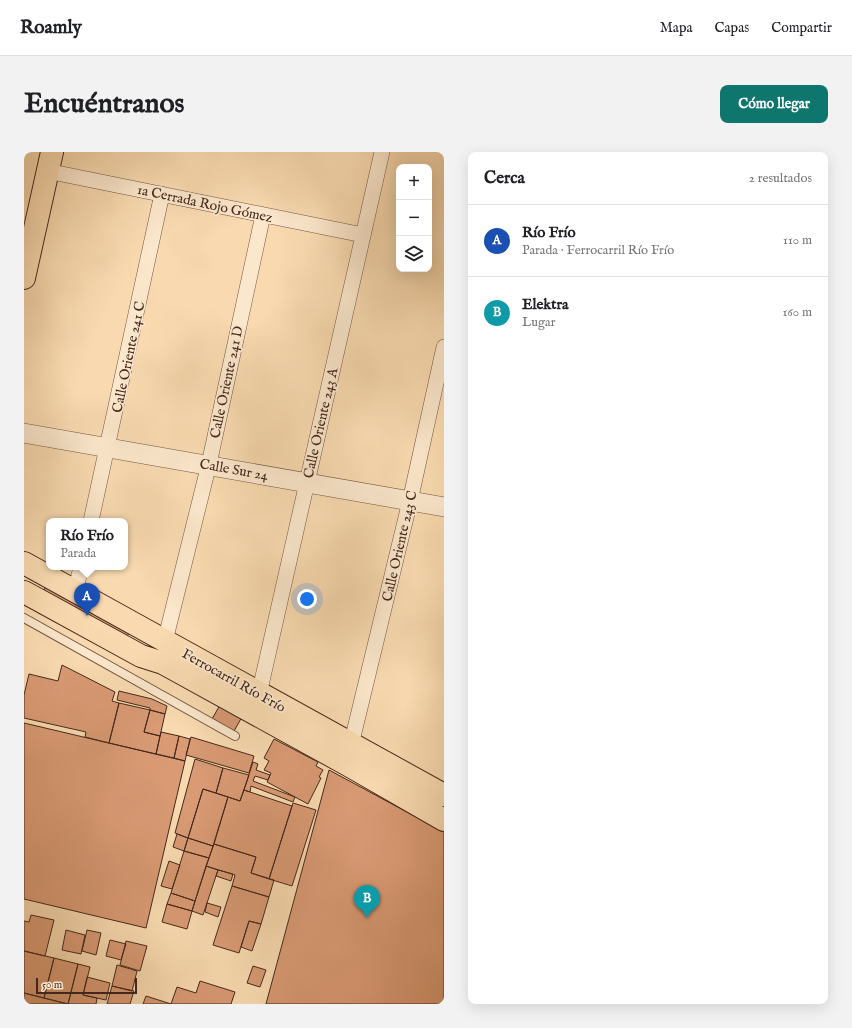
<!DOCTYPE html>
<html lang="es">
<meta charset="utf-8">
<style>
body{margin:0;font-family:"IM FELL English",serif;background:#f2f2f2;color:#202124}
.controls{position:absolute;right:12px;top:12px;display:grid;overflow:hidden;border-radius:8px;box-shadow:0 4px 16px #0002}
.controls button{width:36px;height:36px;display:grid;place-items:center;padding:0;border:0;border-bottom:1px solid #e0e0e0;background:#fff;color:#202124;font:20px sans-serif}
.scale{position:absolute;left:12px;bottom:10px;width:101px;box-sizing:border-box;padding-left:4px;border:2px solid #45281d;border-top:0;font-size:11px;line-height:14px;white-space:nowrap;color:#45281d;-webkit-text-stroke:3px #fbe7cc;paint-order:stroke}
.you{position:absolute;left:283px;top:447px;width:14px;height:14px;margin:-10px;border:3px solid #fff;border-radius:50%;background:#1a73e8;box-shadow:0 0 0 6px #1a73e833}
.badge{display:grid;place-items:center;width:26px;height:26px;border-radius:50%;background:#0f766e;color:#fff;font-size:13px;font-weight:700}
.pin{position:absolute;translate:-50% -33px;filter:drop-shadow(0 1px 2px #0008)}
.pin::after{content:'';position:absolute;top:21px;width:14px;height:12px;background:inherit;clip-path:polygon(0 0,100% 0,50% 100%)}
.popup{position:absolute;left:22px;top:366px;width:82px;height:52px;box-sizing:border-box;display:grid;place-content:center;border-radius:8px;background:#fff;filter:drop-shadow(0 1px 3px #0005);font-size:13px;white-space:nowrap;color:#757577}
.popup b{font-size:15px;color:#202124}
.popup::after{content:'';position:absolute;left:50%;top:100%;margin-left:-8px;border:8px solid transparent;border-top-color:#fff}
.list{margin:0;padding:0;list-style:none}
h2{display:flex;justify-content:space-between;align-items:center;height:52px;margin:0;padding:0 16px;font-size:17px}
h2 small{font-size:13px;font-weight:400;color:#757577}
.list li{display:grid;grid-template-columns:26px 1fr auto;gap:12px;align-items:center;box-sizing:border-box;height:72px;padding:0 16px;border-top:1px solid #e0e0e0}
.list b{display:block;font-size:15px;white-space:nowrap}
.list p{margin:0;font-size:13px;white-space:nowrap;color:#757577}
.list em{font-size:13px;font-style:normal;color:#757577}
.icon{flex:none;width:22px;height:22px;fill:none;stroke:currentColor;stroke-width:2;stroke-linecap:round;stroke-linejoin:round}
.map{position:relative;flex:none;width:420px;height:852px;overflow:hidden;border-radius:8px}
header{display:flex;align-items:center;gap:24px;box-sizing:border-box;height:56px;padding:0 20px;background:#fff;border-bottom:1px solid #e0e0e0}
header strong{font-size:19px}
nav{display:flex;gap:22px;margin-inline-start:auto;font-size:14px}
.intro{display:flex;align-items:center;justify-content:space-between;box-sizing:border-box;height:96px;padding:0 24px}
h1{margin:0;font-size:28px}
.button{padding:10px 18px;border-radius:8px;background:#0f766e;color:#fff;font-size:14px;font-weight:700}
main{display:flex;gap:24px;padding:0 24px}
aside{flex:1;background:#fff;border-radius:8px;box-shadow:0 4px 16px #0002}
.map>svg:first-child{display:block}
.building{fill:#d99a74;stroke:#45281d}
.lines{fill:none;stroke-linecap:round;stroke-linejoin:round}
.service-casing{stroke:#725442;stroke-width:10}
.minor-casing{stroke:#725442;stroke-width:16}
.tertiary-casing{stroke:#725442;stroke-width:20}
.primary-casing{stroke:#45281d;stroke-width:24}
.service{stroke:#fbe7cc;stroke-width:8}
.minor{stroke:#fbe7cc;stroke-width:15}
.tertiary{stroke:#fbe7cc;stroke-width:19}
.primary{stroke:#f9dab0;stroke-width:22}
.labels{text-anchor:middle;stroke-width:3.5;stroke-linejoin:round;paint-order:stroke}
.street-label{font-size:14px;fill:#45281d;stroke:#fbe7cc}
</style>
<header>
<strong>Roamly</strong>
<nav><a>Mapa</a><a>Capas</a><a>Compartir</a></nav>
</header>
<div class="intro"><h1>Encuéntranos</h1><a class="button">Cómo llegar</a></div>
<main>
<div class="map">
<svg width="420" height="852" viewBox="0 0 420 852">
<rect width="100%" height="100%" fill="#f9dab0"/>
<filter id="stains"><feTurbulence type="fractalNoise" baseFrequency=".005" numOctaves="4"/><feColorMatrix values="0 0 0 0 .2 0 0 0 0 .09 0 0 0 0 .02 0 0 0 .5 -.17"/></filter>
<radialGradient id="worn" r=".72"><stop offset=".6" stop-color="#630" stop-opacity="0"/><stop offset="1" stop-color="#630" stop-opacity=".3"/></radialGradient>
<path class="building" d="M22 434 105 481 100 490 17 444Z
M38 513 91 540 88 549 95 551 85 591 61 585 62 580 0 566V543L5 522 34 529Z
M95 539 128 547 143 554 141 562 126 558V556L93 548Z
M95 551 126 558 120 580 136 584 132 602 85 591Z
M196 553 218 565 210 579 188 567Z
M126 558 141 562 136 584 120 580Z
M0 571 161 609 122 776 0 747Z
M137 580 155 584 150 606 132 602Z
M155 584 166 587 161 609 150 606Z
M167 585 230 604 225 621 162 603Z
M250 587 294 610 292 614 299 618 295 625 297 626 284 652 243 630 247 621 240 618 245 609 240 606Z
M171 607 199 616 192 641 179 637 164 686 151 681Z
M229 610 234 612 232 618 246 623 244 628 231 624 229 629 271 645 269 650 227 634 226 640 220 638Z
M199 616 225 623 216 649 192 641Z
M305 618 420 680V852H242Z
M179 637 204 645 189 694 164 686Z
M220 638 268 654 245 727 227 721 232 705 190 692 204 645 216 649Z
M269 651 292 658 268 734 245 727Z
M153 682 164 686 160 699 149 695Z
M164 686 189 694 185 706 160 699Z
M190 692 232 705 227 721 250 728 245 745 208 734 211 723 182 714Z
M160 699 185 706 171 749 147 741Z
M145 709 156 713 148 737 137 734Z
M182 714 194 718 179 763 168 759Z
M194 718 209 722 207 729 192 724Z
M208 734 245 745 237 772 225 769 215 801 189 793Z
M147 741 171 749 168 759 143 752Z
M183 751 197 755 194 765 181 760Z
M143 752 168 759 163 777 138 770Z
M7 763 30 768 21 804 0 799V769L5 770Z
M225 769 237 772 228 799 217 795Z
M42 778 61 783 57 802 38 798Z
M63 778 77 781 72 803 58 799Z
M86 788 102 792 97 808 82 804Z
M102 789 123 794 116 819 96 813Z
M0 799 30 806 20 846 0 841Z
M30 806 54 812 44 852 20 846Z
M54 812 66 815 59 843 73 846 72 852H44Z
M93 813 113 819 108 839 88 834Z
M229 814 242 818 236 835 223 831Z
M63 825 86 831 82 848 59 843Z
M176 829 211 840 207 852H147L153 835 172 841Z
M88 834 110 839 106 852H83Z
M0 841 44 852H0Z
M122 844 147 852H119Z"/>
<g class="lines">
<defs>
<path id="service" d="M0 466 211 584"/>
<path id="minor" d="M23 19 339 83
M67 369 138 42
M51 441 57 415
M141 489 185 312 239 63
M235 542 358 0
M327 593 386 349 420 195"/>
<path id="tertiary" d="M0 281 420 355"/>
<path id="primary" d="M0 126 28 0
M0 411 420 643
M0 440 117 504 139 511 326 614 420 668"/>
</defs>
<use href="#service" class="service-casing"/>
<use href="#minor" class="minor-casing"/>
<use href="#tertiary" class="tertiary-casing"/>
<use href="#primary" class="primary-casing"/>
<use href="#service" class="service"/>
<use href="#minor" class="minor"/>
<use href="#tertiary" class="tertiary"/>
<use href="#primary" class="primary"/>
</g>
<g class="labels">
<g class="street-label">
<text transform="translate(181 51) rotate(12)" y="5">1a Cerrada Rojo Gómez</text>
<text transform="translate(104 205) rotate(-78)" y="5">Calle Oriente 241 C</text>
<text transform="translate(202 230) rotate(-78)" y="5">Calle Oriente 241 D</text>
<text transform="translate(296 271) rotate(-77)" y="5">Calle Oriente 243 A</text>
<text transform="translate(210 317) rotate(10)" y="5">Calle Sur 24</text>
<text transform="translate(375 394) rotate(-77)" y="5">Calle Oriente 243 C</text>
<text transform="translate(210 528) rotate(29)" y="5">Ferrocarril Río Frío</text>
</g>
</g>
<rect width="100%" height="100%" filter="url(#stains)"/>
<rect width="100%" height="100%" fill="url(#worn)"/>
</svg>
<div class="controls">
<button>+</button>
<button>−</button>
<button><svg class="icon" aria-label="layers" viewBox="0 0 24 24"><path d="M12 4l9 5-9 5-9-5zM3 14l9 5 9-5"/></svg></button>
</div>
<div class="scale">50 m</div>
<div class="you"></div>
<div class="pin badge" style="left:63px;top:464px;background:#1a4fb4">A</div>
<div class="popup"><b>Río Frío</b>Parada</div>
<div class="pin badge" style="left:343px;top:766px;background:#0f9aa8">B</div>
</div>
<aside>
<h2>Cerca<small>2 resultados</small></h2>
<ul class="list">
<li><span class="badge" style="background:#1a4fb4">A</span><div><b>Río Frío</b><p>Parada · Ferrocarril Río Frío</p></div><em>110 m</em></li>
<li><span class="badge" style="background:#0f9aa8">B</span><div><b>Elektra</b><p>Lugar</p></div><em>160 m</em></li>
</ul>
</aside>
</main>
